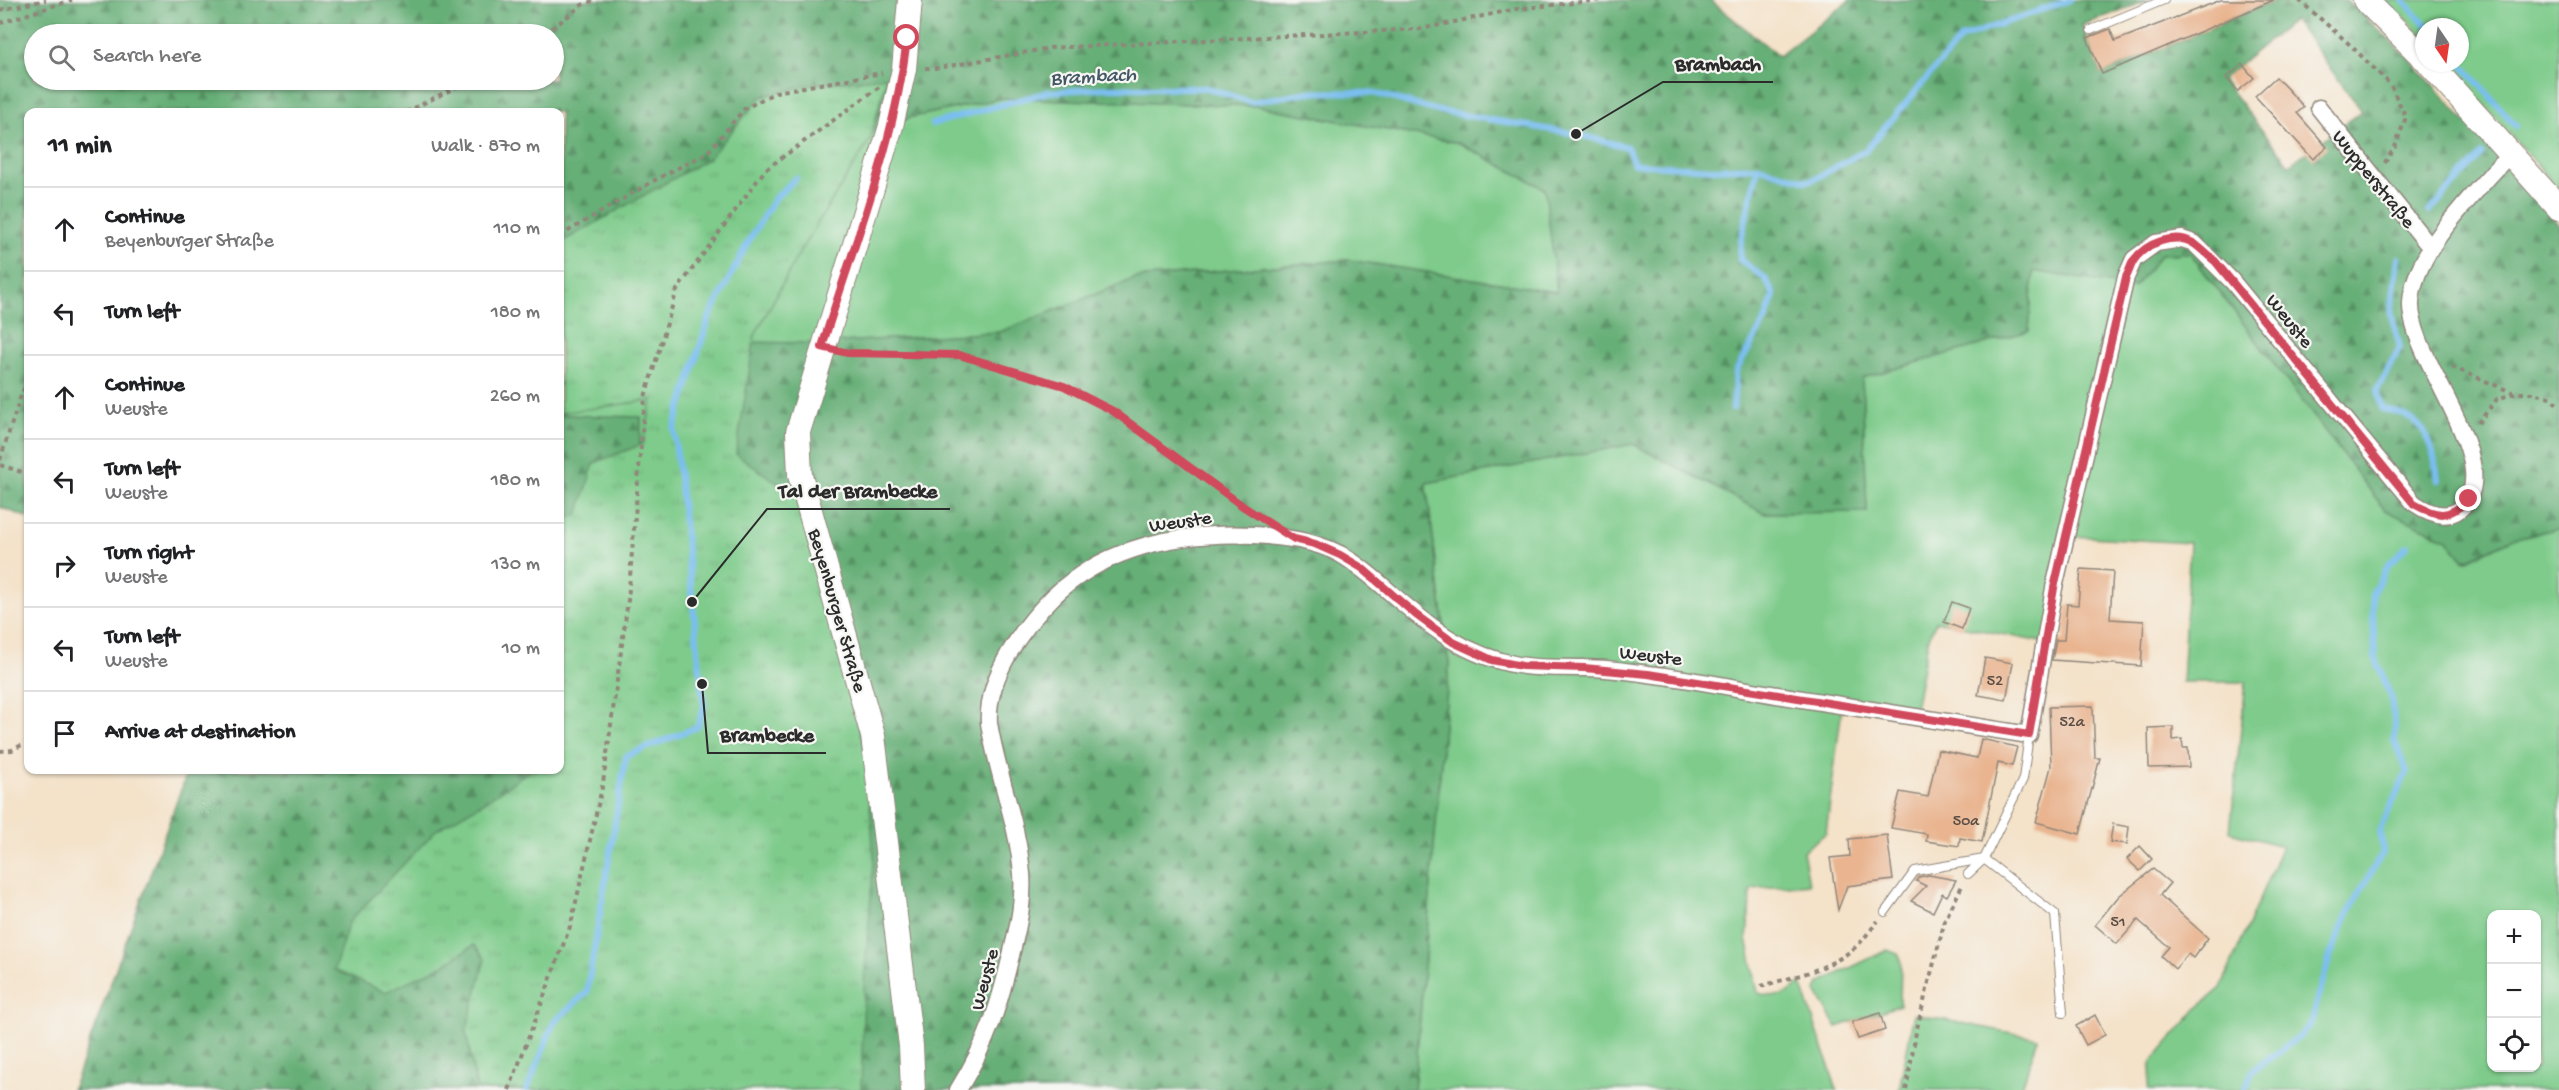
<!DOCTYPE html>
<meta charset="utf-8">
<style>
body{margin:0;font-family:"Gochi Hand",sans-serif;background:#f2f2f2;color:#202124}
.controls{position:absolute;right:18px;bottom:18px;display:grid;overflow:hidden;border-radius:12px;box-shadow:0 2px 4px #0004}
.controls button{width:54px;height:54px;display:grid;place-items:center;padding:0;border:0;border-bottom:2px solid #e0e0e0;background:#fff;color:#202124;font:30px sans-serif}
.compass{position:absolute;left:2415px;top:18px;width:54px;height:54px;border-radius:50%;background:#fff;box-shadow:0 2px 4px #0004;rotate:167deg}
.stop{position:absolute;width:18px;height:18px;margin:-14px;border:4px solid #d1495b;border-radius:50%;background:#fff}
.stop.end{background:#d1495b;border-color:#fff;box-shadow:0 2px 6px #0008}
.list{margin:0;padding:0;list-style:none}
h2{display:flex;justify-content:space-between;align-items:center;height:78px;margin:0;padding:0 24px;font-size:26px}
h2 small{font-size:20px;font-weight:400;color:#757577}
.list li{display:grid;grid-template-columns:39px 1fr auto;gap:18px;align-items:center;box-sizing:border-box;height:84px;padding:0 24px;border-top:2px solid #e0e0e0}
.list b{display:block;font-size:22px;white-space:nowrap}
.list p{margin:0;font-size:20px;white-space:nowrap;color:#757577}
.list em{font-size:20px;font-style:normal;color:#757577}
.icon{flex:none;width:33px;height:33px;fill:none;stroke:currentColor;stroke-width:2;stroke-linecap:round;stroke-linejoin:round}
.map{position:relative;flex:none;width:2559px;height:1090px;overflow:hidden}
.search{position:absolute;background:#fff;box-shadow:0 2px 4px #0004;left:24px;top:24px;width:540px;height:66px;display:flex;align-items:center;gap:15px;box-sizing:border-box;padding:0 21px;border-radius:33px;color:#757577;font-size:22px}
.panel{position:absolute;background:#fff;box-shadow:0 2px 4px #0004;left:24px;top:108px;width:540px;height:666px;border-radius:12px}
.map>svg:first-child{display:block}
.green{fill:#7ecb8b;stroke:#547b5b;stroke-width:1.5;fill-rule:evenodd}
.forest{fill:url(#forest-firs);stroke:#486d51;stroke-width:1.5;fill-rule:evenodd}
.park{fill:url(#park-tufts);stroke:#547b5b;stroke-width:1.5}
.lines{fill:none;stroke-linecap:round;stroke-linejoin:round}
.stream{stroke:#7abef0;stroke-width:6}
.building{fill:#e9b48f}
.service-casing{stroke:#90867a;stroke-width:10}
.minor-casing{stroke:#90867a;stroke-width:19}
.secondary-casing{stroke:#90867a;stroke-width:26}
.path{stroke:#90867a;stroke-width:4;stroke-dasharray:4.5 4.5;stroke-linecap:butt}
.service{stroke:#fff;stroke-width:8}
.minor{stroke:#fff;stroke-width:16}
.secondary{stroke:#fff;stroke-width:24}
.route{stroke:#d1495b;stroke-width:8}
.labels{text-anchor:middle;stroke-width:4.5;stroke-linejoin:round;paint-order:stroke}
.number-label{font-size:16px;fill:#5a4d44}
.street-label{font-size:20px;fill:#2b2b2b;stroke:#f6f6f2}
.water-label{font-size:21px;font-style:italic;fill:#435766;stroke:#f6f6f2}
.leader{fill:none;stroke:#2b2b2b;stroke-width:2}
.callout-dot{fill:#2b2b2b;stroke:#f6f6f2;stroke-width:2}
.callout-label{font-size:21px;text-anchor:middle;font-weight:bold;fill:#2b2b2b;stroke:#f6f6f2;stroke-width:4.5;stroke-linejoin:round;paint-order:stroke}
</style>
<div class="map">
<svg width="2559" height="1090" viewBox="0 0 2559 1090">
<defs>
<pattern id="forest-firs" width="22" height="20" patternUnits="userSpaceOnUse" patternTransform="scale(1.5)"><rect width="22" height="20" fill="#66af77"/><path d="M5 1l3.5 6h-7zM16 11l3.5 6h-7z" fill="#548f62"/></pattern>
<pattern id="park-tufts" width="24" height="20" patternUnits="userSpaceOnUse" patternTransform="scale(1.5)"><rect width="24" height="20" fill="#7ecb8b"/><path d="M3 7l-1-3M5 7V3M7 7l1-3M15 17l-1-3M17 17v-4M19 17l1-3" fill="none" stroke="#6dae78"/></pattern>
</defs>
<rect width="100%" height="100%" fill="#f6f6f2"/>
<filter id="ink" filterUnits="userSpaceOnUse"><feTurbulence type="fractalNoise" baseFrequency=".0167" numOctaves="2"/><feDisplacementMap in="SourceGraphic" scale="12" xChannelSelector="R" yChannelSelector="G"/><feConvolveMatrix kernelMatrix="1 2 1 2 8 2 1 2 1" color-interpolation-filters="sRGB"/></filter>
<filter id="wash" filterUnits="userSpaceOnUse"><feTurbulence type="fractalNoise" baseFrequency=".008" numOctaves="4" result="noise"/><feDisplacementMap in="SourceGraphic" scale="24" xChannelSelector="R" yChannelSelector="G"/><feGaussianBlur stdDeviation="1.35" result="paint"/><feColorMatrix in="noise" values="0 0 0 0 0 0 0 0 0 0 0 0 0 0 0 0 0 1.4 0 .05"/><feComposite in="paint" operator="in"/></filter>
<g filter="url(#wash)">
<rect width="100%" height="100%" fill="#f4e2c9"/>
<path class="green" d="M2383 0H2559V189L2446 63H2460V27H2424V38L2408 21Z
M1003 98 1257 106 1459 143 1545 189 1558 292 1348 260 1136 278 1000 332 826 343 761 612 544 1090 638 502 641 418 560 415V273L894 121Z
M2190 253 2385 510 2447 539 2465 561 2511 539 2559 528V1090H2148L2152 1061 2200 1006 2221 988 2282 846 2230 832 2246 682H2182L2190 543 2072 536 2051 644 1936 621 1928 640 1915 709 1843 699 1826 833 1803 851 1809 884 1751 889 1747 938 1758 993C1777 998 1786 997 1801 983L1837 1090H1414L1449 664 1426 483 1633 444 1764 513 1867 512 1862 378 2029 331 2033 271 2134 287 2161 254ZM2492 914H2536V1068H2492Z
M1887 950 1898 954 1901 959 1900 1005 1837 1027 1816 991 1819 983Z
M1914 1014 2038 1038 2021 1090H1899Z"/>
<path class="forest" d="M0 0H1710L1779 56 1850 0H2149L2082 25 2102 74 2275 0H2346L2404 53 2559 225V528L2511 539 2465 561 2447 539 2385 510 2190 253 2161 254 2134 287 2033 271 2029 331 1862 378 1867 512 1764 513 1633 444 1426 483 1449 664 1414 1090H660L761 612 720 342 826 343 1000 332 1136 278 1348 260 1557 292 1545 189 1459 143 1257 106 1003 98 894 121 744 197 560 273V112H28V518L0 507ZM2294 20 2362 111 2289 165 2222 79ZM34 34H554V80H34Z
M560 415 641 417 638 502 544 1090H72L188 770H560Z"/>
<path class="park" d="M887 77 870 140 802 248 755 335 736 454 797 497 866 753 874 858 864 983 861 1090H477L466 1032 485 959 474 945 442 966 385 992 334 970 349 922 436 830 484 802 531 770H560V521L578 515 594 463 643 444 652 400 560 413V243L708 159 761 97 808 85Z"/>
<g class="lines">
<path class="stream" d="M2403 0 2428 27
M2460 63 2516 126
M932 124 1048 92 1106 88H1207L1251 102 1308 92 1374 93 1434 110 1576 134 1627 147 1634 164 1714 169 1758 167 1806 181 1813 180 1866 150 1961 38 2070 0
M2429 212 2482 154
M2398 258 2391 314 2400 347 2377 390 2382 409C2425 415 2433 441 2438 480
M1733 408 1736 371 1765 321 1774 295 1765 278 1740 260 1741 240 1758 167
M527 1090 554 1022 587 992 626 756 697 727 704 707 674 429 709 318 747 244 774 199 796 178
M2245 1090 2252 1071 2292 1042 2311 1024 2330 956 2348 913 2383 852 2380 829 2407 772 2394 740 2395 724 2390 695 2375 657 2372 594 2388 565 2407 546"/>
</g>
<g id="blocks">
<path class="building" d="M2221 0H2274L2102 74 2087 38 2110 29 2115 41Z
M2242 64 2254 78 2238 91 2226 78Z
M2276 77 2304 107 2297 113 2327 147 2313 159 2255 96Z
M2081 569 2113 571 2110 619 2144 621 2141 666 2052 660 2056 640H2064L2067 604 2078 605Z
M1952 602 1969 608 1962 629 1944 622Z
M1985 658 2013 663 2006 700 1978 695Z
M2093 706 2095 758H2100L2080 834 2036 822 2051 767 2049 707Z
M2173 727V740L2182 739 2183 748H2188L2189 767 2149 768 2148 728Z
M1981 739 2017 747 2012 766 1998 763 1982 842 1960 838 1959 846 1926 841 1927 834 1891 828 1900 792 1928 797 1938 750 1977 758Z
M2113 824 2129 827 2127 844 2110 842Z
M1887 835 1893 880 1847 886 1838 910 1830 858 1850 856 1849 839Z
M2140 846 2152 859 2140 871 2127 859Z
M2153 869 2170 883 2160 895 2208 938 2193 958 2188 954 2175 969 2161 956 2169 947 2138 920 2117 944 2095 925 2119 896Z
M1929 875 1956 880 1947 896 1942 893 1933 912 1911 901 1926 886 1916 881 1919 877Z
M1880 1013 1885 1030 1858 1039 1852 1022Z
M2095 1015 2105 1035 2086 1045 2076 1026Z"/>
</g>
</g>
<g filter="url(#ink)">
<use href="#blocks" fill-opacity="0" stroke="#90867a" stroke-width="1.5"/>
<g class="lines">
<defs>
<path id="service" d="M2091 30 2164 0
M1968 874 1984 859 2023 779 2029 735
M1885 912 1915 871 1984 859 2055 914 2063 1013"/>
<path id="minor" d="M2319 108 2430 247
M958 1090C989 1040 1000 1003 1013 947 1019 923 1024 899 1022 874 1018 823 997 774 989 723 986 677 1023 626 1055 595 1109 545 1183 532 1254 535 1284 537 1313 540 1340 554 1359 565 1375 579 1392 594 1431 628 1466 656 1518 665 1540 669 1562 667 1584 668 1605 668 1627 671 1648 674 1692 679 1734 688 1777 695 1861 708 1945 722 2029 735L2054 588 2126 277 2134 259 2156 243 2182 239 2194 243 2232 281 2414 503C2427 512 2445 521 2460 509 2509 467 2408 357 2411 303 2413 250 2477 192 2510 153"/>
<path id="secondary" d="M910 0 904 69 891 126 798 432 800 475 873 736 911 1046 913 1090
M2365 0 2424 58
M2429 63 2559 208"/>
</defs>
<use href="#service" class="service-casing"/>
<use href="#minor" class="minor-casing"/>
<use href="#secondary" class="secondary-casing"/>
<path class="path" d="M2299 0 2347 42 2390 84 2406 117 2395 147 2384 164
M0 10 46 0
M0 23 72 0
M545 34 582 5 595 0
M925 68H938L1050 48 1421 29 1516 9 1600 0
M406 112 470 80
M560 236 655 180 707 153 744 109 776 92 882 73
M845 352 959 355 1064 385 1113 411 1260 517
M2452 367 2514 393
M2478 423 2497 399 2515 393H2532L2550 397 2559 406
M0 460 21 395 28 381
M0 465 28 474
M0 751 12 750 28 742
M1761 986C1794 977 1835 968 1860 943 1866 936 1872 928 1878 921
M509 1090 571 924 603 783 628 600 645 397 677 290 765 170 879 87
M1906 1090 1916 1032 1945 920 1963 884"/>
<use href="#service" class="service"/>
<use href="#minor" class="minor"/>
<use href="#secondary" class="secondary"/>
</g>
</g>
<g class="lines" filter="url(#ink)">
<path class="route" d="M907 38C895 145 853 245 822 347L848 353 959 355 1064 386 1113 411 1244 507 1294 539 1315 544 1340 555 1362 568 1416 615 1453 642 1492 660 1522 666 1584 668 1648 674 2029 735 2054 588 2126 277C2129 272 2131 264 2134 260 2146 243 2175 232 2193 243 2201 248 2208 256 2215 261L2414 504C2437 517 2449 519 2469 499"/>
</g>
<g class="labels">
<g class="number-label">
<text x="1995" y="685">52</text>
<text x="2072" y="726">52a</text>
<text x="1966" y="825">50a</text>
<text x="2118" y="926">51</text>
</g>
<g class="street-label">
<text transform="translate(2375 178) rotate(51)" y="7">Wupperstraße</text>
<text transform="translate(2291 320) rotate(51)" y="7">Weuste</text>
<text transform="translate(1180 520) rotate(-8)" y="7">Weuste</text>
<text transform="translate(839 610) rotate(74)" y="7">Beyenburger Straße</text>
<text transform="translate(1651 654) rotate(7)" y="7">Weuste</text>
<text transform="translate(983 979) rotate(-75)" y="7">Weuste</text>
</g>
<g class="water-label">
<text transform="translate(1093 75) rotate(-3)" y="7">Brambach</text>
</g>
</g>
<path class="leader" d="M1576 134L1663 82H1773M692 602L767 509H950M702 684L708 753H826"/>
<g class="callout-dot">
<circle cx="1576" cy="134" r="6"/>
<circle cx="692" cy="602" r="6"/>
<circle cx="702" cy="684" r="6"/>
</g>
<g class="callout-label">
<text x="1718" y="70">Brambach</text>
<text x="858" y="497">Tal der Brambecke</text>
<text x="767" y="741">Brambecke</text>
</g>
</svg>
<div class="controls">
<button>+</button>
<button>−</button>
<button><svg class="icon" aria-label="locate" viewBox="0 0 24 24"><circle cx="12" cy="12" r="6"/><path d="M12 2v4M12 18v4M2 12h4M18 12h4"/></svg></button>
</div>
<svg class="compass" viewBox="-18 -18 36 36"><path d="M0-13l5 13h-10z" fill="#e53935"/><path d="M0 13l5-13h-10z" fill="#757577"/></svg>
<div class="stop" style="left:907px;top:38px"></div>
<div class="stop end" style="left:2469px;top:499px"></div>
<div class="search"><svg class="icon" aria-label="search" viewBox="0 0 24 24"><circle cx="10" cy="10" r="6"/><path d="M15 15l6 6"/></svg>Search here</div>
<section class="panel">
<h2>11 min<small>Walk · 870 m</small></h2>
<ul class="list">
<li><svg class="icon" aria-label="ahead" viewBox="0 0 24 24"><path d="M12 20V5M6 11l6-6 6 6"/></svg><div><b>Continue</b><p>Beyenburger Straße</p></div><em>110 m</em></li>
<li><svg class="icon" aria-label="left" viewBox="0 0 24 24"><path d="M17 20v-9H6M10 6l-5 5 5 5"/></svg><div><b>Turn left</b></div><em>180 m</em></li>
<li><svg class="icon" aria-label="ahead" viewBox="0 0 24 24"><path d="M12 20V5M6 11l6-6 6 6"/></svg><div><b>Continue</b><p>Weuste</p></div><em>260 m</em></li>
<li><svg class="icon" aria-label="left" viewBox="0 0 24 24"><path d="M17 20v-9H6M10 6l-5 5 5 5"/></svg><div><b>Turn left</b><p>Weuste</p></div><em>180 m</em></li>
<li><svg class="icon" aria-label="right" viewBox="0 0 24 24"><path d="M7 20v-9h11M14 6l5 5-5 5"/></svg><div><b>Turn right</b><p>Weuste</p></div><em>130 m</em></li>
<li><svg class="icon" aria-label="left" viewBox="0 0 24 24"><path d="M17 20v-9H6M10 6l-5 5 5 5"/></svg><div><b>Turn left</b><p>Weuste</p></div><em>10 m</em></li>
<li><svg class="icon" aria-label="arrive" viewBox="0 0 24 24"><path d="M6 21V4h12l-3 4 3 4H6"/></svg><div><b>Arrive at destination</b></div></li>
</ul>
</section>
</div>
